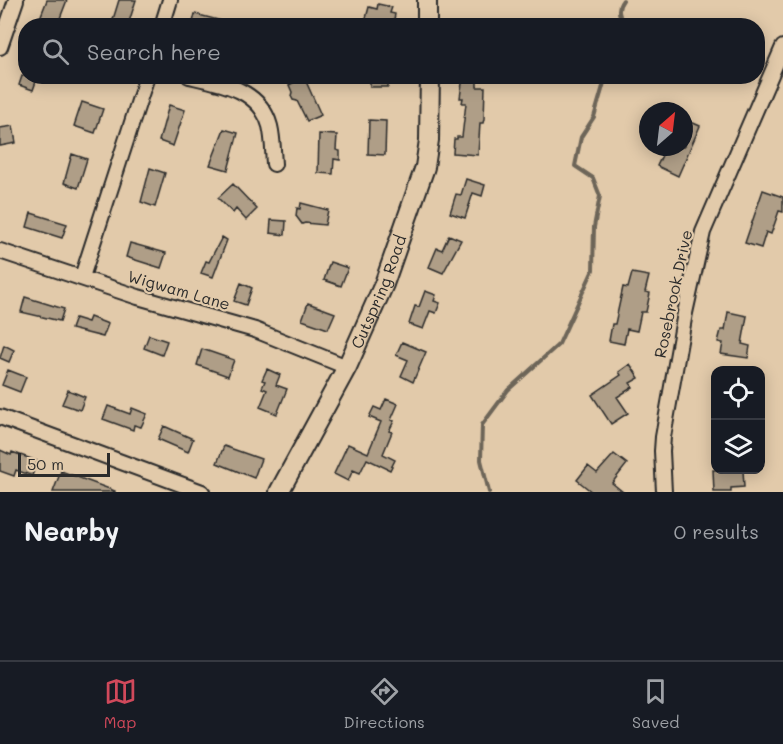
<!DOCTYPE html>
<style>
body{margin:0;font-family:Mali,sans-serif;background:#20242c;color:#f1f3f6}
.controls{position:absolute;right:18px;bottom:18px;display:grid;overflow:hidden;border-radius:12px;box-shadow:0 3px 15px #0003}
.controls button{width:54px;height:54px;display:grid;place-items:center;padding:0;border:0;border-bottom:2px solid #363941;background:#171b24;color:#f1f3f6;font:30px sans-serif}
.compass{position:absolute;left:639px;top:102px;width:54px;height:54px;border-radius:50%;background:#171b24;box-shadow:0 3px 15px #0003;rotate:28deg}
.scale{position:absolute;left:18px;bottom:15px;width:92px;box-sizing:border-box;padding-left:6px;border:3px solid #2b2b2b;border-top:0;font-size:16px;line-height:21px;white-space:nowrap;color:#2b2b2b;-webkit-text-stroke:4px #e2caaa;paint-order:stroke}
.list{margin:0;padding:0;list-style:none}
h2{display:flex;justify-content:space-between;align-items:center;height:78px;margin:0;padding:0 24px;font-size:26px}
h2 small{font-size:20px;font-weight:400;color:#9ea1a6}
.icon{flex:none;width:33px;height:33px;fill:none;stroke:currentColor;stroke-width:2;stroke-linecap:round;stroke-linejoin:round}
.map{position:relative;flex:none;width:783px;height:492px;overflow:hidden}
.search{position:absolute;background:#171b24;box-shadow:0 3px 15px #0003;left:18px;right:18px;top:18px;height:66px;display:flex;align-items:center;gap:15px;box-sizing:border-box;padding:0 21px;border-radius:24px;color:#9ea1a6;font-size:22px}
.sheet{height:168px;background:#171b24}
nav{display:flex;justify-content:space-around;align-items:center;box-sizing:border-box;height:84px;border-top:2px solid #363941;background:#171b24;font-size:16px;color:#9ea1a6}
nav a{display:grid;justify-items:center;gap:3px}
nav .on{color:#d1495b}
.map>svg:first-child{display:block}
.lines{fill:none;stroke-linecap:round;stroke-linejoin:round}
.stream{stroke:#6d6559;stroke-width:4}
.building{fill:#af9e87;stroke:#2b2b2b;stroke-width:1.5}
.street-casing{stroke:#2b2b2b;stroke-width:18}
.secondary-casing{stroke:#2b2b2b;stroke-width:22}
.street{stroke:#e2caaa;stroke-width:14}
.secondary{stroke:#e2caaa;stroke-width:18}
.labels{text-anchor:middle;stroke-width:4.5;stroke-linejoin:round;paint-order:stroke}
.street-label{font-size:16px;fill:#2b2b2b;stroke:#e2caaa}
</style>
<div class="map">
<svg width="783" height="492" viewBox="0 0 783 492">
<rect width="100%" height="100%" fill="#e2caaa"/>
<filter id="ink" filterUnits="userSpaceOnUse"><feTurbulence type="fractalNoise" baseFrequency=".0167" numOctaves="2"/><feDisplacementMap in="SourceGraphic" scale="12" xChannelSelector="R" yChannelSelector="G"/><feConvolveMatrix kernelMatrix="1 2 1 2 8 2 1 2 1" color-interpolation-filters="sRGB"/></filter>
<g filter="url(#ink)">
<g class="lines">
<path class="stream" d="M623 0C616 9 619 16 625 26
M489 492 481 460 482 425 508 390 559 344 593 270 594 227 600 196 593 178 575 166 581 137 594 117 606 76"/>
</g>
<path class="building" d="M47 0H67L57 26H40L43 18H40Z
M119 0H136L129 22H127L126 26H111Z
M378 4 392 7 390 13 395 14 393 26 365 22 369 7 377 9Z
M195 14 226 22V26H192Z
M22 76H38L33 90 19 85Z
M370 76H388V87H370Z
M463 76H477V87H485L484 119 483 123H480L478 155 453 153 454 139H457V137H462L466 103H462L463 98H460Z
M304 77 321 115 307 121 297 101 293 100 291 96 292 92 289 85Z
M82 102 103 109 95 133 74 126Z
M169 105 185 110 173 146 159 141Z
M684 119 700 126 678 176 657 166 665 149 669 151 671 147H684Z
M369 120 386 121 385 155 368 154Z
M13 126 16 143 0 146V128Z
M224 129 238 133 228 170 210 165Z
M319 134 337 135 336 150 340 151V160L334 159 333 174 318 173Z
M72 154 87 159 78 188 64 183Z
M150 168 165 173 155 207 141 202Z
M466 179 485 185 482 196 473 193 465 218 450 213 456 194 461 195Z
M233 184 257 209 246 220 236 209 233 213 218 198Z
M763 190 783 197V212L779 211 771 234 766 232 761 248 745 243Z
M301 203 328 210 325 225 305 223 302 224 296 216 297 208 300 209Z
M31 213 67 224 62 238 27 227Z
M271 220 286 221 285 235 270 233Z
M449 235 461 240 443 273 429 267 437 248 442 250Z
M222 237 227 240 213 277 201 273 206 261 209 262Z
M130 243 166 253 161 268 126 257Z
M330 262 348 268 341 286 324 280Z
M632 273 649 276 645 292 650 293 646 312H641L637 331 627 329 624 344 609 341 612 324H615L623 287 628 288Z
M241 283 252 288 246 305 234 301Z
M425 291 436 295 434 301 440 303 436 313 430 311 423 329 409 324 415 306 419 307Z
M25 297 64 309 60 321 21 312Z
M308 303 335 313 328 329 302 320Z
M728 312 747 316 742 344 750 346 748 358 721 354 723 343 718 342 721 330H725Z
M90 317 108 324 103 337 71 329 75 318 88 322Z
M149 335 167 341 162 355 144 348Z
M402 342 426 352 413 382 401 376 408 360 396 355Z
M4 345 14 350 9 362 0 358Z
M202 349 234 360 228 376 197 365Z
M630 364 639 378 630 383 633 387 617 397 628 413 611 424 592 395 621 375 619 372Z
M267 369 280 375 276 385 287 389 277 414 260 407 267 390 262 388 265 381 262 380Z
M8 370 26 377 20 392 2 385Z
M68 390 85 397 80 410 62 404Z
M386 399 398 404 391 420 394 421 389 431 392 432 383 454 395 460 390 470 367 459 360 473 353 470 348 481 334 474 348 444 368 453 381 422 369 417 374 407 381 410Z
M108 406 130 414 132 408 147 414 141 427 134 425 133 430 103 419Z
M164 426 193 439 188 452 158 439Z
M224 446 261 459 254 478 217 463Z
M0 450 11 455 12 452 37 461 32 476 16 470 14 476 0 471Z
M614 454 627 464 612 483 623 492H592L577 480 588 466 597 473Z
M713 470H743L744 487 731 488V492H714Z
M61 471 115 491V492H53Z"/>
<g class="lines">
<defs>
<path id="street" d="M162 26 170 0
M0 47 16 0
M189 76C221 83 260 89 270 126 273 138 273 152 274 164
M0 251 138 297 255 330 347 367
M82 277 147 76
M0 417 202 492
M664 492 662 451 663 437 685 313 703 232 783 47"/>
<g id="secondary">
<path d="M427 0V26"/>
<path id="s1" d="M279 492 347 367 384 284 425 167 429 140 430 76"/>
</g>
</defs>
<use href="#street" class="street-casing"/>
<use href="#secondary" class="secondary-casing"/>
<use href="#street" class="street"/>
<use href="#secondary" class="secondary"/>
</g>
</g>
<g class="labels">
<g class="street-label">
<text transform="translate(179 290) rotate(16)" y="6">Wigwam Lane</text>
<text dy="6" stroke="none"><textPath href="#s1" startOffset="224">Cutspring Road</textPath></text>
<text transform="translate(673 294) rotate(-78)" y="6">Rosebrook Drive</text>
</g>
</g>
</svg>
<div class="controls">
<button><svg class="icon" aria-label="locate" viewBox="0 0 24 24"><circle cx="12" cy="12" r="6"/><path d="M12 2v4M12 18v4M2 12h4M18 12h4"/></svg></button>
<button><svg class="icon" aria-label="layers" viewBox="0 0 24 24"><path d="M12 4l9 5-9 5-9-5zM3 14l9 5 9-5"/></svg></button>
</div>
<svg class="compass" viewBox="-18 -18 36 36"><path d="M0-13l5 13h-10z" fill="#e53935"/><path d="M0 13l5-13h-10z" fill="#9ea1a6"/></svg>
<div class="scale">50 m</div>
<div class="search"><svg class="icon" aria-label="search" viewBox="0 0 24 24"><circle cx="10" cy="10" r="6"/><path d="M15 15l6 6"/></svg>Search here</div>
</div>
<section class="sheet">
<h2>Nearby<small>0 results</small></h2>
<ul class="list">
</ul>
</section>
<nav>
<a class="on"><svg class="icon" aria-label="map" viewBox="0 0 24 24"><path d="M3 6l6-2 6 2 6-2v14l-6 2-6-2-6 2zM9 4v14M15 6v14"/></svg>Map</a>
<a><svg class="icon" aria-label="directions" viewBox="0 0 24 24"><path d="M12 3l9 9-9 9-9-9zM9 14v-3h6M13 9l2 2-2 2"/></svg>Directions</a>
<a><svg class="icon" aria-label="saved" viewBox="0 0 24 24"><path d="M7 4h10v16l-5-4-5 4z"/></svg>Saved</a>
</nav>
